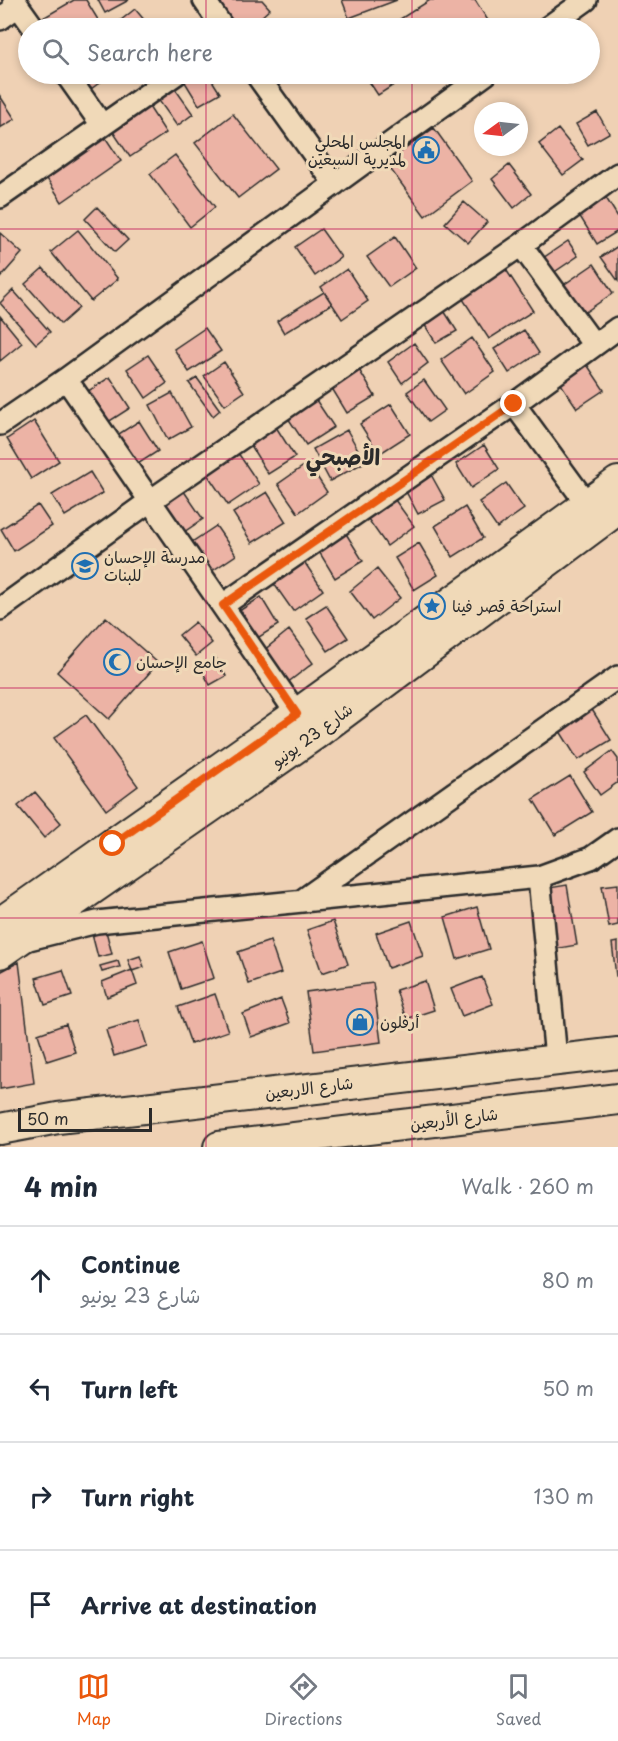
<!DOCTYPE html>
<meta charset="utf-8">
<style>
body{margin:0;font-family:"Playpen Sans","Playpen Sans Arabic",sans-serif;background:#f2f2f3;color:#1f2937}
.compass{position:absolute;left:474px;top:102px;width:54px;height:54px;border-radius:50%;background:#fff;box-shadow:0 3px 9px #0003;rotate:255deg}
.scale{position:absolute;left:18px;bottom:15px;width:134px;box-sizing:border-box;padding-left:6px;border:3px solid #2b2b2b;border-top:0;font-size:16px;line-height:21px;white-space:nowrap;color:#2b2b2b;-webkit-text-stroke:4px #f0d9b8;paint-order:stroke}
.stop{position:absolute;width:18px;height:18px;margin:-14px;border:4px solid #ea580c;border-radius:50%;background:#fff}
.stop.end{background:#ea580c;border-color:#fff;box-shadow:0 2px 6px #0008}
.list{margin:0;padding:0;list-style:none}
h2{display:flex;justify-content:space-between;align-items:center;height:78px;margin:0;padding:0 24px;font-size:26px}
h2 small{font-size:20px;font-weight:400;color:#747a83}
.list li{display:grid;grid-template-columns:39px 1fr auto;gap:18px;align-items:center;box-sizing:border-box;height:108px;padding:0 24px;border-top:2px solid #e0e1e3}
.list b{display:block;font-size:22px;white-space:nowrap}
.list p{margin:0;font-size:20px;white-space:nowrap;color:#747a83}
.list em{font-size:20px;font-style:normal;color:#747a83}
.icon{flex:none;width:33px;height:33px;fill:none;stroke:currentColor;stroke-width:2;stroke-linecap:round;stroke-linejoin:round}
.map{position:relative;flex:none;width:618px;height:1147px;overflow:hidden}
.search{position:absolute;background:#fff;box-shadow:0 3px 9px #0003;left:18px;right:18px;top:18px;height:66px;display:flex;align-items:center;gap:15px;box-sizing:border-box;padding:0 21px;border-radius:33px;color:#747a83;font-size:22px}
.sheet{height:510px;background:#fff}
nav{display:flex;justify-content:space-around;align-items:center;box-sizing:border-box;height:84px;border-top:2px solid #e0e1e3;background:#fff;font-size:16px;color:#747a83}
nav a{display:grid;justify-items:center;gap:3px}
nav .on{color:#ea580c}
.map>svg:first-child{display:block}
.building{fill:#ecb3a5;stroke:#2b2b2b;stroke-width:1.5}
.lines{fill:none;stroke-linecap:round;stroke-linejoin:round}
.street-casing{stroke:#2b2b2b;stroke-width:26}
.secondary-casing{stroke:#2b2b2b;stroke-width:34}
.street{stroke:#f0d9b8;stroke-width:21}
.secondary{stroke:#f0d9b8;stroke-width:30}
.route{stroke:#ea580c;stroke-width:8}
.grid{fill:none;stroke:#c2185b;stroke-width:1.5;stroke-opacity:0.55}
.labels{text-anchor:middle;stroke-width:6;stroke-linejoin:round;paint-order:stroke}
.poi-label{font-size:16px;fill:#2b2b2b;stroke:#f0d9b8;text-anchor:start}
.street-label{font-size:16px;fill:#2b2b2b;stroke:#f0d9b8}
.district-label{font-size:22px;font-weight:bold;fill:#2b2b2b;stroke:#f0d9b8}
</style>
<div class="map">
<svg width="618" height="1147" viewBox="0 0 618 1147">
<rect width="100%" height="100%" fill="#efd1b4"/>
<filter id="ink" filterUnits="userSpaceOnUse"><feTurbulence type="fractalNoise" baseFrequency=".0167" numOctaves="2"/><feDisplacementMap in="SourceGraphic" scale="12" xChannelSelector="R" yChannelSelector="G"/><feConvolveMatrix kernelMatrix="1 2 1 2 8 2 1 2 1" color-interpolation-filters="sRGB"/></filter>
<g filter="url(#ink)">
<path class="building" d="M74 0H86L100 23 91 28H49L43 18Z
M98 0H129L105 13Z
M224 0H262L270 9 249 28H227L211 12Z
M342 0H397L349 18Z
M430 0H475L489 22 480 28H386Z
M135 9 151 28H111Z
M73 74H111L87 92Z
M180 74H208L220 93 199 105Z
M364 74H411L378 95Z
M171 83 193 114 177 126 155 95Z
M0 96 15 119 0 128Z
M142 96 166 133 130 157 105 120Z
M597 112 609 133 588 145 576 124Z
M233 114 276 169 238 198 195 143Z
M434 128 472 181 425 216 386 163Z
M558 129 583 160 563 175 539 144Z
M101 131 121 161 62 202 42 171Z
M175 155 215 207 190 227 150 174Z
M509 165 531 194 514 208 492 179Z
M603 193 618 217V231L597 244 576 210Z
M464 202 487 222 468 243 445 223Z
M97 207 128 240 115 252 85 219Z
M321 229 341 257 315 276 295 247Z
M78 230 118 279 91 301 51 252Z
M0 233 22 253 0 278Z
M395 237 416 268 389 287 367 257Z
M568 241 578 256 553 273 543 258Z
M618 246V281L601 257Z
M594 264 613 293 581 315 562 286Z
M503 265 533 311 489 339 459 293Z
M43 268 79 308 61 324 25 284Z
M347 269 368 301 342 319 321 287Z
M13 290 50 332 36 344 0 303Z
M324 292 332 304 284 333 277 321Z
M441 306 457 331 436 343 421 319Z
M0 316 22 343 0 361Z
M205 328 221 351 189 372 174 349Z
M524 330 539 353 509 373 494 349Z
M472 338 495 372 464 394 441 360Z
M414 343 428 363 402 383 388 362Z
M148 355 167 383 146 398 127 369Z
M224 362 244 392 225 405 204 376Z
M586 363 604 390 577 408 559 381Z
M358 368 375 396 347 413 330 385Z
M110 377 130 408 102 426 82 395Z
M197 378 220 410 213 416 189 383Z
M424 380 445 410 428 422 407 392Z
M172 393 191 427 168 440 150 405Z
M316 400 334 427 306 445 288 418Z
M391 404 410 434 379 454 360 424Z
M34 421 59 461 31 479 7 439Z
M139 421 158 451 130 469 111 439Z
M276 427 295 457 268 474 249 443Z
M347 430 365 462 330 481 313 449Z
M484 445 499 469 471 488 456 464Z
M236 450 259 484 228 505 205 471Z
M308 463 327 492 298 513 278 484Z
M429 471 445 500 418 514 403 486Z
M90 472 103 493 65 516 52 495Z
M506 483 524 509 497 528 479 502Z
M181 487 203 519 178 536 157 504Z
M267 492 286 522 252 543 233 513Z
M395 500 414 526 387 546 368 519Z
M38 505 52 526 14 551 1 529Z
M465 507 483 538 453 557 435 526Z
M216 526 236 555 206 575 186 546Z
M345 532 363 561 335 578 318 550Z
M419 543 438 575 414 590 395 558Z
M303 560 323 590 293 611 272 581Z
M377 569 400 598 372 620 350 591Z
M261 597 278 625 256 639 239 611Z
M326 605 348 638 328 651 306 618Z
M106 617 158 663 109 719 57 672Z
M195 622 212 643 196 656 179 635Z
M289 630 313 663 287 683 263 651Z
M216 658 226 676 210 685 200 667Z
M591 708 611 740 578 760 558 728Z
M86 715 138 786 106 810 54 738Z
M612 751 618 759V782L600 795 584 772Z
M570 776 592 812 555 835 533 799Z
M35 792 61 823 44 838 18 806Z
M618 884V925L609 927 602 886Z
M567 885 577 945 548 950 537 890Z
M477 907 489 949 457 959 445 917Z
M333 921 348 964 322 973 307 930Z
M411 921 423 956 388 968 376 933Z
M106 931 112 954 98 957 92 934Z
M202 941 214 978 181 989 169 952Z
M270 941 281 973 249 984 238 952Z
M618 942V976H616L612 943Z
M140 956 144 967 132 971 128 960Z
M118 961 120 967 102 972 100 966Z
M19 962 34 1083 0 1089V972Z
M63 970 72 996 45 1005 36 978Z
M132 970 137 985 107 997 102 982Z
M482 977 493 1004 462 1016 451 989Z
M425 981 434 1010 406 1019 396 990Z
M373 983 381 1042 314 1051 306 992Z
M215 994 228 1031 191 1044 178 1007Z
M281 999 290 1023 251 1037 243 1014Z
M139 1020 147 1046 114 1056 106 1030Z
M66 1024 75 1052 47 1061 38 1034Z"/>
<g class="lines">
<defs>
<path id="street" d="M14 0 34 28
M204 0 223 28
M0 19 18 6
M547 28 586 0
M66 74 102 125
M256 74 335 184
M0 197 176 74
M521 245 594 345
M66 379 297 714
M514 404 587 504
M0 424 66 379 486 74
M223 605 514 404 618 328
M0 609 150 501 521 245 618 174
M539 877 556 1059
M304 899 618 677
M29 939 97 922 539 877 591 858 618 839"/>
<path id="secondary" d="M0 923 297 714 618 482
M0 953 314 735 618 509
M0 1129 58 1118 618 1053
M219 1147 618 1099"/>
</defs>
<use href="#street" class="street-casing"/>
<use href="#secondary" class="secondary-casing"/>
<use href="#street" class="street"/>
<use href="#secondary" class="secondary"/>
</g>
</g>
<g class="lines" filter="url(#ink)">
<path class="route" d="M113 844 297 714 223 605 514 404"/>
</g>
<path class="grid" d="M206 0V28M412 0V28M206 74V1147M412 74V1147M0 229H618M0 459H618M0 688H618M0 918H618"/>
<defs>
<symbol id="civic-ring" viewBox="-11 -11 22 22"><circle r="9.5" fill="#f0d9b8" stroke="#1f6fb2" stroke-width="1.5"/><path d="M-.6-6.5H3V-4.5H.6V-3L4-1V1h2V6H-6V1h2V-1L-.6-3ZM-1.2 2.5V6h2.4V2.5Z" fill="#1f6fb2"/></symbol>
<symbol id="school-ring" viewBox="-11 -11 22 22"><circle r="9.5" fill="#f0d9b8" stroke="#1f6fb2" stroke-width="1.5"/><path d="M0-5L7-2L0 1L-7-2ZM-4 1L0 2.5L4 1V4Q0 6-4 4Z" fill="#1f6fb2"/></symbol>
<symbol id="sight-ring" viewBox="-11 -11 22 22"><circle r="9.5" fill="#f0d9b8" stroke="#1f6fb2" stroke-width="1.5"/><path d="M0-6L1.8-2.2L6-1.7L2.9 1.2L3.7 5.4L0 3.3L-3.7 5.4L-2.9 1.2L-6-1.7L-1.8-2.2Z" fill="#1f6fb2"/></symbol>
<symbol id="mosque-ring" viewBox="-11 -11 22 22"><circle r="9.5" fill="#f0d9b8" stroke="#1f6fb2" stroke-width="1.5"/><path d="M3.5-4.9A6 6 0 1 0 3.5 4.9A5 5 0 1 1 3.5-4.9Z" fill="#1f6fb2"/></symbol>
<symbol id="shop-ring" viewBox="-11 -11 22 22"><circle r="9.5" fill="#f0d9b8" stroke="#1f6fb2" stroke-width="1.5"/><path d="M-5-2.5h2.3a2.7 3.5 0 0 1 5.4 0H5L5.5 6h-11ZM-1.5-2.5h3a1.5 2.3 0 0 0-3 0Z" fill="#1f6fb2"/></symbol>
</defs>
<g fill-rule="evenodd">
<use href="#civic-ring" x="411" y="135" width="30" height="30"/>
<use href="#school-ring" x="70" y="551" width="30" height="30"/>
<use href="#sight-ring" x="417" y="591" width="30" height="30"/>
<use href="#mosque-ring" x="102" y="647" width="30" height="30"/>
<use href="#shop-ring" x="345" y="1007" width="30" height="30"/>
</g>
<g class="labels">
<g class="poi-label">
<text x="406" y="147" text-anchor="end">المجلس المحلي<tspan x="406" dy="18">لمديرية السبعين</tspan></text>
<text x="104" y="563">مدرسة الإحسان<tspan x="104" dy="18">للبنات</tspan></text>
<text x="452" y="612">استراحة قصر فينا</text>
<text x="136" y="668">جامع الإحسان</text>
<text x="380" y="1028">أرفلون</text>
</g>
<g class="street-label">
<text transform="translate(312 735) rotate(-36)" y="6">شارع 23 يونيو</text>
<text transform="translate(309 1088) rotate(-7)" y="6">شارع الاربعين</text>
<text transform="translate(454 1119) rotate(-7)" y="6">شارع الأربعين</text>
</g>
<g class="district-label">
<text x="343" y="465">الأصبحي</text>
</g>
</g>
</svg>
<svg class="compass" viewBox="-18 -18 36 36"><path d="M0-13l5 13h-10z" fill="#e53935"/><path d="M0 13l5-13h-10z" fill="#747a83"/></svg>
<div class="scale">50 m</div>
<div class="stop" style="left:113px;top:844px"></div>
<div class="stop end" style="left:514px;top:404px"></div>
<div class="search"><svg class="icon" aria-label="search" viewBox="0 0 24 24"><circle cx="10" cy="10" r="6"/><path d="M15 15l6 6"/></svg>Search here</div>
</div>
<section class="sheet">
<h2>4 min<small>Walk · 260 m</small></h2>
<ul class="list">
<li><svg class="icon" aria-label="ahead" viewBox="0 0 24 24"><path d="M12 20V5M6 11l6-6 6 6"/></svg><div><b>Continue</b><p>شارع 23 يونيو</p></div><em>80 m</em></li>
<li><svg class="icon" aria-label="left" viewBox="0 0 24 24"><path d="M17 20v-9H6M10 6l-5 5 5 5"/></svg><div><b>Turn left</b></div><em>50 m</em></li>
<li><svg class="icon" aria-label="right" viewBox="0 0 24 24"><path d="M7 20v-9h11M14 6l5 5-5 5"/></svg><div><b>Turn right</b></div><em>130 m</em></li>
<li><svg class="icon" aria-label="arrive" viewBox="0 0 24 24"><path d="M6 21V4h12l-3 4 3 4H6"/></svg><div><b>Arrive at destination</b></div></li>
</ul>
</section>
<nav>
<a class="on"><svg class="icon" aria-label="map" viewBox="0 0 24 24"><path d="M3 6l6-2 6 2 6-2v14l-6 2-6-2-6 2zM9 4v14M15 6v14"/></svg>Map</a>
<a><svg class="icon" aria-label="directions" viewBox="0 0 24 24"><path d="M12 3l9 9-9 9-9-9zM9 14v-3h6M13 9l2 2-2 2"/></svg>Directions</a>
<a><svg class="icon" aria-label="saved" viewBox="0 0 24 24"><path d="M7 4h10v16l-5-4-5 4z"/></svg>Saved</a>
</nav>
